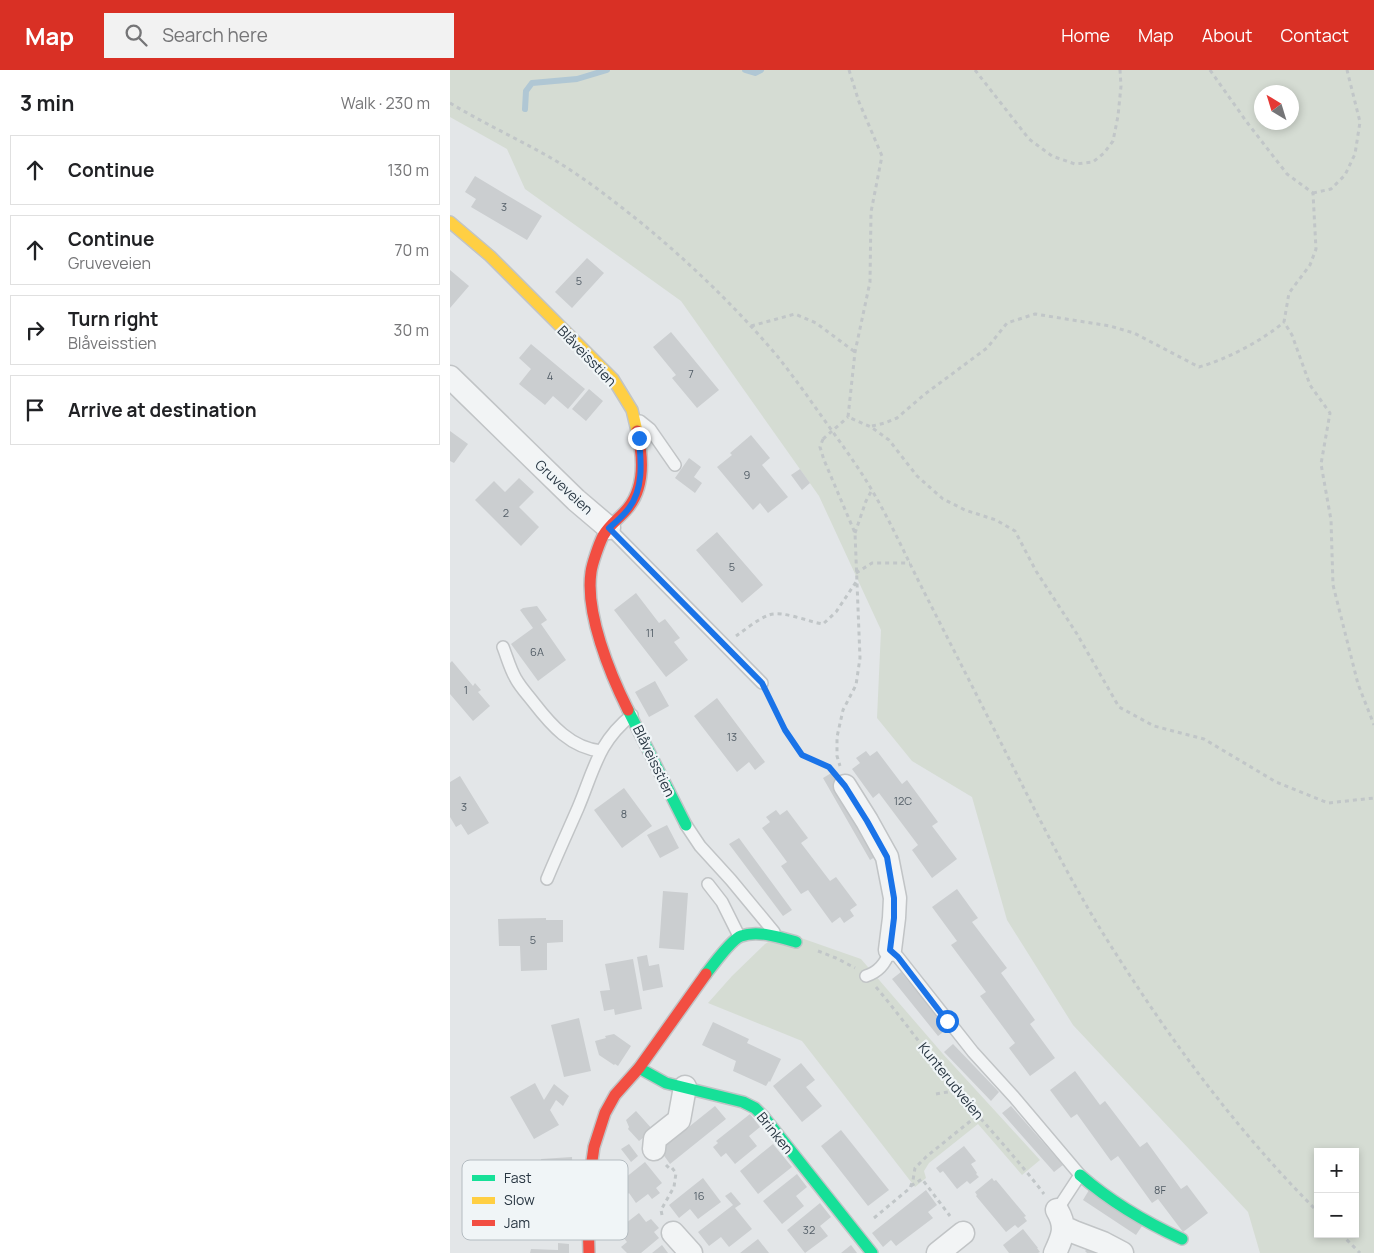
<!DOCTYPE html>
<meta charset="utf-8">
<style>
body{margin:0;font-family:Manrope,sans-serif;background:#f2f2f2;color:#202124}
.controls{position:absolute;right:15px;bottom:15px;display:grid;overflow:hidden;border-radius:0px;box-shadow:0 2px 8px #0003}
.controls button{width:45px;height:45px;display:grid;place-items:center;padding:0;border:0;border-bottom:1px solid #e0e0e0;background:#fff;color:#202124;font:25px sans-serif}
.compass{position:absolute;left:804px;top:15px;width:45px;height:45px;border-radius:50%;background:#fff;box-shadow:0 2px 8px #0003;rotate:322deg}
.stop{position:absolute;width:15px;height:15px;margin:-11px;border:4px solid #1a73e8;border-radius:50%;background:#fff}
.stop.end{background:#1a73e8;border-color:#fff;box-shadow:0 1px 5px #0008}
.list{margin:0;padding:0;list-style:none}
h2{display:flex;justify-content:space-between;align-items:center;height:65px;margin:0;padding:0 20px;font-size:21px}
h2 small{font-size:16px;font-weight:400;color:#757577}
.list li{display:grid;grid-template-columns:32px 1fr auto;gap:15px;align-items:center;box-sizing:border-box;height:70px;margin:0 10px 10px;padding:0 10px;border:1px solid #e0e0e0;border-radius:0px}
.list b{display:block;font-size:19px;white-space:nowrap}
.list p{margin:0;font-size:16px;white-space:nowrap;color:#757577}
.list em{font-size:16px;font-style:normal;color:#757577}
.icon{flex:none;width:28px;height:28px;fill:none;stroke:currentColor;stroke-width:2;stroke-linecap:round;stroke-linejoin:round}
.map{position:relative;flex:none;width:924px;height:1183px;overflow:hidden}
header{display:flex;align-items:center;gap:30px;box-sizing:border-box;height:70px;padding:0 25px;background:#d93025;color:#fff}
header strong{font-size:24px}
nav{display:flex;gap:28px;margin-inline-start:auto;font-size:18px}
.search{width:350px;height:45px;background:#f2f2f2;display:flex;align-items:center;gap:12px;box-sizing:border-box;padding:0 18px;border-radius:0px;color:#757577;font-size:19px}
main{display:flex}
aside{flex:1;background:#fff}
.map>svg:first-child{display:block}
.green{fill:#d5dcd3;fill-rule:evenodd}
.lines{fill:none;stroke-linecap:round;stroke-linejoin:round}
.stream{stroke:#b0c7d4;stroke-width:6}
.building{fill:#cbced0}
.lane-casing{stroke:#c1c4c6;stroke-width:14}
.street-casing{stroke:#c1c4c6;stroke-width:25}
.fast-casing{stroke:#c1c4c6;stroke-width:14}
.slow-casing{stroke:#c1c4c6;stroke-width:14}
.jam-casing{stroke:#c1c4c6;stroke-width:14}
.path{stroke:#c1c6c8;stroke-width:3;stroke-dasharray:4 4;stroke-linecap:butt}
.lane{stroke:#f2f4f5;stroke-width:11}
.street{stroke:#f2f4f5;stroke-width:22}
.fast{stroke:#16e098;stroke-width:11}
.slow{stroke:#ffcf43;stroke-width:11}
.jam{stroke:#f24e42;stroke-width:11}
.path-bridge{stroke:#c1c6c8;stroke-width:3;stroke-dasharray:4 4;stroke-linecap:butt}
.route{stroke:#1a73e8;stroke-width:6}
.labels{text-anchor:middle;stroke-width:4.5;stroke-linejoin:round;paint-order:stroke}
.number-label{font-size:11px;fill:#525d66}
.street-label{font-size:14px;fill:#283642;stroke:#f0f5f7}
.key{fill:#f0f5f7;stroke:#b4bcc1;stroke-width:1}
.key-label{font-size:14px;fill:#283642}
</style>
<header>
<strong>Map</strong>
<div class="search"><svg class="icon" aria-label="search" viewBox="0 0 24 24"><circle cx="10" cy="10" r="6"/><path d="M15 15l6 6"/></svg>Search here</div>
<nav><a>Home</a><a>Map</a><a>About</a><a>Contact</a></nav>
</header>
<main>
<aside>
<h2>3 min<small>Walk · 230 m</small></h2>
<ul class="list">
<li><svg class="icon" aria-label="ahead" viewBox="0 0 24 24"><path d="M12 20V5M6 11l6-6 6 6"/></svg><div><b>Continue</b></div><em>130 m</em></li>
<li><svg class="icon" aria-label="ahead" viewBox="0 0 24 24"><path d="M12 20V5M6 11l6-6 6 6"/></svg><div><b>Continue</b><p>Gruveveien</p></div><em>70 m</em></li>
<li><svg class="icon" aria-label="right" viewBox="0 0 24 24"><path d="M7 20v-9h11M14 6l5 5-5 5"/></svg><div><b>Turn right</b><p>Blåveisstien</p></div><em>30 m</em></li>
<li><svg class="icon" aria-label="arrive" viewBox="0 0 24 24"><path d="M6 21V4h12l-3 4 3 4H6"/></svg><div><b>Arrive at destination</b></div></li>
</ul>
</aside>
<div class="map">
<svg width="924" height="1183" viewBox="0 0 924 1183">
<rect width="100%" height="100%" fill="#e3e6e8"/>
<path class="green" d="M0 0H924V1183H810L798 1142 623 955 557 850 522 727 462 691 427 648 431 560 369 426 231 231 75 119 57 79 0 47ZM812 22H842V52H812ZM868 1082H905V1164H868Z
M334 862 411 889 493 984 590 1090 572 1105 528 1054 479 1093 474 1101 476 1108 465 1117 352 971 258 933 282 906 315 874Z"/>
<g class="lines">
<path class="stream" d="M295 0 305 3 311 0
M75 39 76 21 82 13 127 9 157 0"/>
</g>
<path class="building" d="M25 106 92 146 77 170 21 137 26 129 15 122Z
M137 188 154 203 122 238 105 222Z
M0 200 19 216 0 238Z
M221 262 269 320 247 338 222 308 226 305 203 277Z
M81 274 135 319 118 339 103 326 95 335 69 314 81 299 69 288Z
M139 319 153 331 136 351 122 339Z
M0 361 18 374 4 393 0 391Z
M301 365 320 388 312 395 338 427 318 443 310 433 303 440 267 397 282 385 280 383Z
M239 388 251 397 244 407 252 413 245 423 225 408Z
M350 399 360 413 352 420 341 405Z
M69 408 84 422 69 437 89 457 71 476 25 430 44 411 55 422Z
M267 462 313 515 292 533 246 480Z
M186 523 209 553 215 549 230 568 224 572 238 590 216 607 164 540Z
M87 536 97 550 91 554 116 590 88 611 61 574 83 558 70 540 73 538Z
M2 591 23 616 25 613 31 620 28 622 40 636 23 651 0 624V593Z
M205 611 219 636 199 647 185 622Z
M267 628 315 692 305 700 299 692 287 702 244 646Z
M416 681 420 686 427 681 452 714 457 710 488 752 482 756 507 789 482 808 462 780 468 775 429 723 423 728 402 699 410 693 406 688Z
M383 702 430 784 420 790 373 708Z
M10 706 39 753 18 765 11 754 6 757 0 747V712Z
M174 718 202 756 172 778 144 740Z
M326 740 330 745 337 740 358 768 351 773 380 811 386 807 407 835 400 840 404 846 394 853 390 847 382 853 358 820 351 824 331 796 337 792 312 758 320 752 316 747Z
M217 755 229 778 210 788 197 765Z
M289 768 342 840 333 846 279 774Z
M507 819 528 848 522 852 557 898 551 903 585 950 580 954 605 988 580 1006 559 978 565 973 530 926 536 922 501 875 507 871 482 837Z
M213 821 238 823 234 880 209 878Z
M96 848V850H113V872L97 873V900L71 901 70 876H49L48 849Z
M197 885 199 896 209 894 213 917 193 921 187 887Z
M183 889 192 939 165 945 164 939 154 941 150 921 160 920 155 894Z
M451 902 497 959 488 966 442 909Z
M129 948 141 1001 114 1007 101 955Z
M263 952 299 969 297 973 331 989 320 1012 319 1011 316 1016 283 1001 286 991 252 975Z
M164 964 181 976 168 996 165 994 164 995 149 985 145 971 156 968 155 966Z
M503 974 549 1022 541 1031 494 982Z
M351 993 365 1010 356 1017 372 1036 352 1052 323 1016Z
M625 1001 650 1035 655 1031 690 1077 697 1072 731 1119 737 1115 758 1143 733 1162 708 1129 702 1133 668 1086 661 1091 627 1044 621 1048 600 1020Z
M85 1013 94 1030 104 1014 119 1026 113 1036 106 1030 100 1040 109 1055 84 1069 60 1027Z
M265 1036 276 1049 220 1094 210 1080Z
M561 1036 613 1095 604 1102 552 1043Z
M186 1041 203 1060 189 1071 178 1059 179 1057 176 1050Z
M300 1044 310 1057 299 1066 307 1076 285 1094 276 1083 271 1087 263 1077 268 1073 266 1071Z
M391 1060 439 1120 418 1136 371 1076Z
M179 1074 188 1086 181 1092 171 1079Z
M323 1074 342 1097 308 1124 290 1101Z
M514 1076 526 1091 521 1094 527 1103 526 1104 529 1107 520 1114 517 1111 507 1119 493 1101 490 1103 486 1098Z
M122 1087 123 1108 108 1109 107 1096 92 1097 91 1089Z
M195 1092 212 1113 206 1118 210 1123 202 1129 198 1124 186 1133 179 1123 175 1126 168 1116 171 1113 170 1112Z
M347 1104 357 1117 346 1126 354 1136 332 1154 313 1131Z
M253 1108 271 1132 248 1149 240 1139 229 1148 219 1135Z
M542 1108 544 1111 546 1110 576 1146 574 1147 577 1151 568 1158 565 1155 556 1162 526 1126 527 1125 525 1122Z
M476 1120 487 1135 478 1142 483 1148 446 1176 441 1170 433 1177 422 1163Z
M639 1120 692 1156 686 1165 633 1130Z
M281 1122 291 1134 285 1138 302 1159 279 1177 271 1167 259 1176 248 1162 283 1135 275 1126Z
M370 1133 381 1147 370 1156 378 1166 355 1183 337 1160Z
M189 1143 196 1152 201 1149 209 1158 204 1162 209 1168 191 1183H177L171 1177 177 1172 167 1160Z
M573 1159 588 1178H587L590 1182 588 1183H559L553 1175Z
M308 1169 319 1183H290Z
M108 1173 119 1174V1183H80L81 1179 108 1180Z
M212 1175 218 1183H202Z
M401 1175 407 1183H391Z
M641 1175 650 1183H637L635 1181Z"/>
<g class="lines">
<defs>
<path id="lane" d="M190 351 200 359 225 395
M159 458 312 613
M53 577C57 587 60 599 66 609 71 618 78 625 84 633 101 655 121 678 151 681
M236 755 250 776 281 810 324 862
M97 809C107 785 118 761 128 738 144 700 148 672 182 645
M258 814 272 832 289 866
M416 906C429 902 436 893 440 880L448 887 523 982 564 1027 630 1105 607 1140"/>
<path id="street" d="M0 307 126 430 159 458
M395 716 417 751 437 787 445 828 444 848 440 880
M204 1079 205 1069 229 1050 235 1017
M613 1157 624 1162 653 1173 672 1183
M223 1163 241 1183
M488 1183 513 1163
M605 1183C613 1166 617 1157 607 1140"/>
<path id="fast" d="M178 640 236 755
M256 904C262 896 282 869 291 866 308 860 329 867 346 872
M189 998 216 1013 293 1032 305 1038 314 1047 422 1183
M630 1105C661 1132 695 1152 732 1169"/>
<path id="slow" d="M0 152 40 186 163 309 182 340 187 361"/>
<path id="jam" d="M178 640C160 604 135 543 141 502 142 494 149 474 153 466 159 455 170 448 178 438 195 417 193 386 187 361
M139 1183 138 1148 139 1112 144 1077 155 1043 165 1025 189 998 256 904"/>
</defs>
<use href="#lane" class="lane-casing"/>
<use href="#street" class="street-casing"/>
<use href="#fast" class="fast-casing"/>
<use href="#slow" class="slow-casing"/>
<use href="#jam" class="jam-casing"/>
<path class="path" d="M399 0 409 32 432 86 421 142 420 212 405 282 398 347 421 357 439 370 467 406 493 429 515 440 546 450 565 461 586 501 627 564 669 637 704 656 754 669 826 712 878 733 924 728
M525 0 579 69 602 86 625 94 643 92 654 83 663 71 668 46 671 16 670 0
M760 0 796 51 837 104 863 123 866 179 860 195 839 223 834 252 842 265 860 315 880 343 871 394 881 450 883 515 908 614 924 655
M0 33C33 53 68 69 101 88 132 106 161 129 189 151 239 192 286 237 328 287 347 311 365 337 383 362 397 382 411 401 423 422 440 451 454 482 469 512 494 561 519 610 544 659 583 736 621 815 668 887 726 978 791 1065 868 1142
M863 123 881 119 895 105 905 84 910 52 897 0
M301 256 345 244 366 253 405 282
M422 356 435 353 447 348 475 324 537 278 557 253 585 244 660 256 684 263 749 297C777 289 812 271 834 252
M373 369 370 377 374 390 405 463 410 588 406 615 393 640 387 667V686L390 696
M405 463 416 431 422 420
M406 503 422 493H460
M286 566C296 559 308 549 319 545 332 540 359 552 373 554L386 542 406 512
M319 626 335 660 353 685 379 697 382 700
M368 881 386 888 405 898
M426 917C457 954 484 993 514 1029 541 1061 569 1091 594 1124
M486 1024 503 1021 507 1019
M461 1116 472 1109 500 1146
M212 1145 211 1140 224 1117 226 1103 222 1098 220 1099 216 1095
M424 1148 460 1118 463 1110 465 1098 477 1086 528 1045
M891 1164 910 1183"/>
<use href="#lane" class="lane"/>
<use href="#street" class="street"/>
<use href="#fast" class="fast"/>
<use href="#slow" class="slow"/>
<use href="#jam" class="jam"/>
<path class="path-bridge" d="M373 369 398 347"/>
</g>
<g class="lines">
<path class="route" d="M189 368C191 391 194 418 179 438 174 445 166 452 159 458L312 613 335 660 352 685 379 697 395 716 417 751 437 787 444 828V848L440 880 448 887 497 951"/>
</g>
<g class="labels">
<g class="number-label">
<text x="54" y="141">3</text>
<text x="129" y="215">5</text>
<text x="241" y="308">7</text>
<text x="100" y="310">4</text>
<text x="297" y="409">9</text>
<text x="56" y="447">2</text>
<text x="282" y="501">5</text>
<text x="200" y="567">11</text>
<text x="87" y="586">6A</text>
<text x="16" y="624">1</text>
<text x="282" y="671">13</text>
<text x="453" y="735">12C</text>
<text x="14" y="741">3</text>
<text x="174" y="748">8</text>
<text x="83" y="874">5</text>
<text x="710" y="1124">8F</text>
<text x="249" y="1130">16</text>
<text x="359" y="1164">32</text>
</g>
<g class="street-label">
<text transform="translate(137 286) rotate(46)" y="5">Blåveisstien</text>
<text transform="translate(114 417) rotate(43)" y="5">Gruveveien</text>
<text transform="translate(204 691) rotate(64)" y="5">Blåveisstien</text>
<text transform="translate(501 1011) rotate(51)" y="5">Kunterudveien</text>
<text transform="translate(325 1063) rotate(51)" y="5">Brinken</text>
</g>
</g>
<rect x="12" y="1090" width="166" height="80" rx="8" class="key"/>
<rect x="22" y="1105" width="23" height="6" fill="#16e098"/>
<rect x="22" y="1127" width="23" height="7" fill="#ffcf43"/>
<rect x="22" y="1150" width="23" height="6" fill="#f24e42"/>
<g class="key-label">
<text x="54" y="1113">Fast</text>
<text x="54" y="1135">Slow</text>
<text x="54" y="1158">Jam</text>
</g>
</svg>
<div class="controls">
<button>+</button>
<button>−</button>
</div>
<svg class="compass" viewBox="-18 -18 36 36"><path d="M0-13l5 13h-10z" fill="#e53935"/><path d="M0 13l5-13h-10z" fill="#757577"/></svg>
<div class="stop" style="left:497px;top:951px"></div>
<div class="stop end" style="left:189px;top:368px"></div>
</div>
</main>
